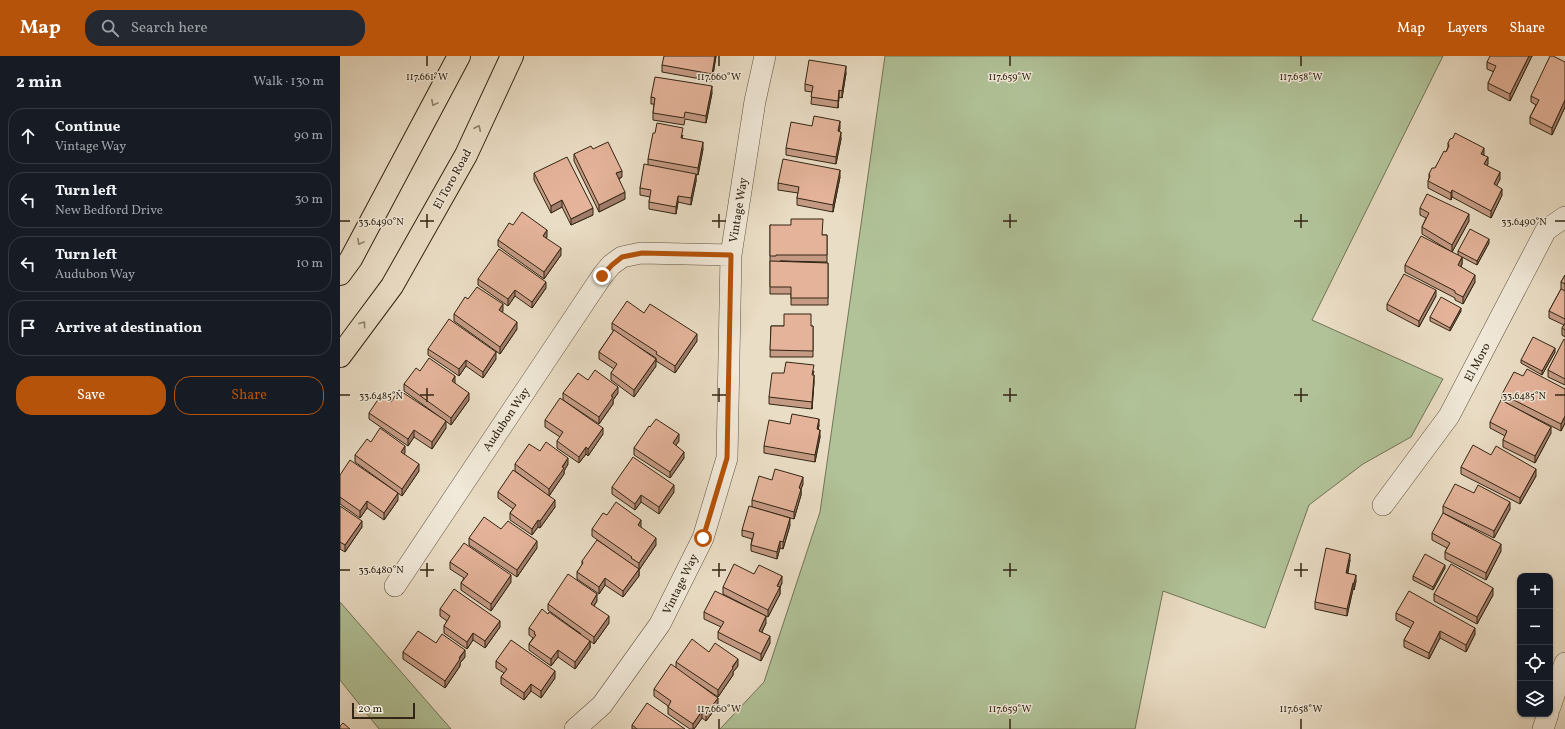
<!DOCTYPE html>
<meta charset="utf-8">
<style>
body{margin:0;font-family:Vollkorn,serif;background:#242831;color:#f1f3f6}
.controls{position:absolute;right:12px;bottom:12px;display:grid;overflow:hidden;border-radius:8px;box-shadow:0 1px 3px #0004}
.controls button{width:36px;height:36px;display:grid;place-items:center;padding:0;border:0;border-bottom:1px solid #363941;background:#171b24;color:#f1f3f6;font:20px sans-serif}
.scale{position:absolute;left:12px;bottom:10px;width:63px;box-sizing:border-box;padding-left:4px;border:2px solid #322513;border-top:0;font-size:11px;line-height:14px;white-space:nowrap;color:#322513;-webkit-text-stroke:3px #f1e9d9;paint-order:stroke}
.stop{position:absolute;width:12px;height:12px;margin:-9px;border:3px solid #b45309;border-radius:50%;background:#fff}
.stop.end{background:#b45309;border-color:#fff;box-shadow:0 1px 4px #0008}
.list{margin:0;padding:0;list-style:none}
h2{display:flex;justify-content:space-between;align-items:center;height:52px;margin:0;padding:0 16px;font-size:17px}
h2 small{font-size:13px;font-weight:400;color:#9ea1a6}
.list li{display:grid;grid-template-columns:26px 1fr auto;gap:12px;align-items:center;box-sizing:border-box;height:56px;margin:0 8px 8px;padding:0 8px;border:1px solid #363941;border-radius:16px}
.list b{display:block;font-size:15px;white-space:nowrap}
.list p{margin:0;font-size:13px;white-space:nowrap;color:#9ea1a6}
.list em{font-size:13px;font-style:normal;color:#9ea1a6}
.actions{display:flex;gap:8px;padding:12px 16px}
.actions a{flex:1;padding:9px 0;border:1px solid #b45309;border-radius:16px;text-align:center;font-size:14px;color:#b45309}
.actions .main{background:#b45309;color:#fff}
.icon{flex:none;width:22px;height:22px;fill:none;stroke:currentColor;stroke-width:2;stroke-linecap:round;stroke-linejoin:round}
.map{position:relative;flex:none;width:1225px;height:673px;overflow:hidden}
header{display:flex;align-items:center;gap:24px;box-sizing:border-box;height:56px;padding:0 20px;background:#b45309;color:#fff}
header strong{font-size:19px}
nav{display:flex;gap:22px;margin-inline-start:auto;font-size:14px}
.search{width:280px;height:36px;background:#242831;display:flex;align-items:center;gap:10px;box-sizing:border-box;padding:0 14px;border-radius:16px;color:#9ea1a6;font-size:15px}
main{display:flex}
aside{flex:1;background:#171b24}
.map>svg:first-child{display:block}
.green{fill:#b1c298;stroke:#727456}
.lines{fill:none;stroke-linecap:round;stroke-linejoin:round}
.minor-casing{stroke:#605340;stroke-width:22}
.primary-casing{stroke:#322513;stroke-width:24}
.minor{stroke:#f1e9d9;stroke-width:21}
.primary{stroke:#eaddc5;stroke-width:22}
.wall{fill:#c49a84;stroke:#322513}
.shaded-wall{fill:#a07d6c;stroke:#322513}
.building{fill:#e4b39a;stroke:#322513}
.oneway{stroke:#8e816c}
.route{stroke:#b45309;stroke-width:5}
.ticks{fill:none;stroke:#322513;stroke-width:1.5}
.labels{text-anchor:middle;stroke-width:3;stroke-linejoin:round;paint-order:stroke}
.street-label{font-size:12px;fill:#322513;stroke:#f1e9d9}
.ticks-label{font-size:10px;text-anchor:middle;fill:#322513;stroke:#f1e9d9;stroke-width:3;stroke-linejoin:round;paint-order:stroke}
</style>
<header>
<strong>Map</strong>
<div class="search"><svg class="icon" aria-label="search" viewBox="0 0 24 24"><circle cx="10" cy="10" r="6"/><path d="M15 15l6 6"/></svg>Search here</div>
<nav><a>Map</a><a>Layers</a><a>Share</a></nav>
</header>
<main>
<aside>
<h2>2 min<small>Walk · 130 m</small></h2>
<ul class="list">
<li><svg class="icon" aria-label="ahead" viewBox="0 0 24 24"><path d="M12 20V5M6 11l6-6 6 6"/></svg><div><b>Continue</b><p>Vintage Way</p></div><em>90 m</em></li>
<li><svg class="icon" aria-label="left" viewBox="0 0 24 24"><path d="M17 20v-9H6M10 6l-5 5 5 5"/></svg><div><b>Turn left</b><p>New Bedford Drive</p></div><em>30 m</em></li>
<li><svg class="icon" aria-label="left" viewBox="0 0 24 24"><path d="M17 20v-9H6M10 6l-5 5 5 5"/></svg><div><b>Turn left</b><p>Audubon Way</p></div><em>10 m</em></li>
<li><svg class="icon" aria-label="arrive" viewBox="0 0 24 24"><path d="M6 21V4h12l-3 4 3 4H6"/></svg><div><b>Arrive at destination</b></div></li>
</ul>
<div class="actions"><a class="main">Save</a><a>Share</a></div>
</aside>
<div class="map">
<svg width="1225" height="673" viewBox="0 0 1225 673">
<rect width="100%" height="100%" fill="#eaddc5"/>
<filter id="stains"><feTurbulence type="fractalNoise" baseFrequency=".005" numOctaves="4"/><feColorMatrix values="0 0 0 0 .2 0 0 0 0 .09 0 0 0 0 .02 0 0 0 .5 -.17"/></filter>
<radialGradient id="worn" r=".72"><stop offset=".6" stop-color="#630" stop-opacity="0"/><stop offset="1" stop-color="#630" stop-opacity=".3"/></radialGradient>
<path class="green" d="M545 0H1103L972 264 1103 323 1071 381 1023 408 969 449 925 572 823 535 795 673H380L424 626 480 456Z
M0 546 111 673H39L0 624Z"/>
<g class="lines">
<defs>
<path id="minor" d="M1043 449 1109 360 1206 174 1225 161
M55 530 262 220 271 209 282 201 301 197 391 199
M1210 651 1225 607
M235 673 262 649 320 568 363 482 387 402 391 199 415 45 425 0
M1203 673 1208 658"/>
<path id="primary" d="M0 218 11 203 119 0
M0 300 52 230 126 99 172 0"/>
</defs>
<use href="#minor" class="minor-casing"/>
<use href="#primary" class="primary-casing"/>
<use href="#minor" class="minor"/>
<use href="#primary" class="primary"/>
</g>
<path class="wall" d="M376 0 372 25 322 16V9Z
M1192 0 1170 45 1148 34V27L1154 16 1147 13V6Z
M1225 6V51L1212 79 1190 68V61L1196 49 1191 46V40Z
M506 17 502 42 499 41 498 52 471 48 472 36 465 35V28Z
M372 37 366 67 345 63 344 69 313 64V57L314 48H311V41Z
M472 70 500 72 499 75 501 83 496 108 446 99V92Z
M343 79 342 82 363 93 358 119 356 118V125L351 149 338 146 336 158 309 153V146L310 141 300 139V132L308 109V103Z
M1108 87 1144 99 1148 108 1147 109 1160 123 1156 130 1162 139 1151 162 1112 141 1111 144 1088 132V125L1089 123V118L1095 112 1106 96 1108 91Z
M253 93 282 121 279 123 285 143 259 156 234 105V98Z
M194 117 253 159 231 169 222 151 211 157 194 124Z
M500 121 493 156 457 149V142L458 137 438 134V127Z
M1080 152 1129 165 1112 196 1082 178V171L1086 162 1080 159Z
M173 169 207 181 206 182 221 199 204 223 158 190V184Z
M430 169 482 179H487V206L440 205 488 207V249H451V238H430Z
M1149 187 1137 209 1122 201V208L1121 211 1135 226 1123 248 1115 244V242L1065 216V209L1118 199V195Z
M1225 219V281L1222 279V272L1224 269 1209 262V255L1221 233V226Z
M138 223 206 232 192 252 175 240 168 250 138 229Z
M1096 240 1079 271 1047 254V248Z
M128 243 163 255 162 256 177 273 160 298 114 265V258Z
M1121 255 1110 275 1090 265V261Z
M304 257 357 285 335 317 316 305V302L277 277 316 310 294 341 271 324V317L274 313 259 303V296L274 274H272V267Z
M431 270H473V301H430Z
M1225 284V329L1208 321V314Z
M88 293 156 303 143 322 126 310 119 320 88 299Z
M1215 296 1202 319 1181 307V304Z
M80 315 115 327 129 344 111 369 64 335V328Z
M474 315 473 319 474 326 472 353 429 348V341L444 317Z
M1183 320 1225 333V367L1221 375 1162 345V338Z
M248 324 278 337 273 344V348L259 368 223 344V337Z
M51 346 106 372 92 393 74 381 68 390 29 363V357Z
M205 364 263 378 248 400 246 398 239 407 217 392V385L220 381 205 371Z
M1150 366 1211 377 1195 407 1163 391V384L1165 380 1150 372Z
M450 368 479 369 478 374 480 381 475 406 424 397V390Z
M310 371 339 385 336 389 344 402 330 422 294 399V392Z
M31 386 65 397 64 398 79 415 62 440 15 406V399Z
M200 395 228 408 224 415V418L209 440 215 451 200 472 198 471 192 479 170 464V457L173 453 158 442V436L202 435 175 415V408Z
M1151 399 1196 420 1180 448 1121 418V411Z
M0 419 58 444 44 464 27 452 20 462 0 448Z
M432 424 463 428 461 433V439L454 463 412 451V444Z
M272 431 334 436 319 458 301 446 295 454 272 438Z
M1134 437 1170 453 1154 482 1103 457V450Z
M0 450 22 471 5 496 0 493Z
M267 459 301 471V472L316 489 299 514V520L283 541 265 529 259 538 237 523V516L242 509V505L291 508 252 480V473Z
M450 469 443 493 440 492 437 503 411 495V489L412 483 402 480V474Z
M161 473 197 492 177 521 129 489V482Z
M1092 477 1161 495 1146 524 1105 503V496L1107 492 1092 484Z
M1010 504 1008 517 1016 525 1014 534 1013 533 1007 560 975 553V546Z
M110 506 171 526 151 555 121 534V527L124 522 110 513Z
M1105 512 1093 534 1073 524V520Z
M414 518 442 527 440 531V538L428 561 383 538V531Z
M1094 538 1153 539 1137 568 1094 545Z
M257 545 254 550 269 567 254 588 250 585V592L235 613 218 601 211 610 189 594V588L193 582 189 579V572L208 558 241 578 208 554V548Z
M100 553 160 571 145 592 133 584 127 593 104 577V570L107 565 100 560Z
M364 556 426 567 422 576 430 587 421 605 378 583V576L381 571 364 563Z
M1056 557 1135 578 1126 596 1100 582 1089 603 1064 591V584L1071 572 1056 564Z
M96 587 125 601 120 607V610L105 632 63 603V596Z
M369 596 398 610 393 616V619L378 641 356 626 378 649 366 665 362 662 354 673H350L328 658V650L314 640V633L336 612V606Z
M156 605 215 622 201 642 191 635 184 644 161 628V621L164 617 156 612Z
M292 669 345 673H292Z"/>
<path class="shaded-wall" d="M375 0H376L372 25V18Z
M1189 0H1192L1170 45V38Z
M506 10V17L502 42V35Z
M372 30V37L366 67V60Z
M499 34V41L498 52V45Z
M1225 44V51L1212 79V72Z
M500 65V72L498 82V75Z
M501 76V83L496 108V101Z
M363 86V93L358 119V112Z
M1144 92V99L1141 98Z
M1148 101V108L1144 115V108Z
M500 114V121L493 156V149Z
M282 115V121L276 124V117Z
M1160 116V123L1154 135V128Z
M356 118V125L351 149V142Z
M1162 133V139L1151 162V155Z
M1112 134V141L1111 144V137Z
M285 136V143L259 156V149Z
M338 140V146L336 158V151Z
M222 144V151L211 157V150Z
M253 152V159L231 169V163Z
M1129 158V165L1112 196V189Z
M207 174V181L203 187V180Z
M1149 183V187L1137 209V205Z
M221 192V199L204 223V216Z
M1122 201V208L1118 216V209Z
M1135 219V226L1123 248V241Z
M206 226V232L192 252V246Z
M175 234V240L168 250V243Z
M1096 234V240L1079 271V265Z
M163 248V255L159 261V254Z
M1121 252V255L1110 275V272Z
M177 266V273L160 298V291Z
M357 278V285L335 317V310Z
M1215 292V296L1202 319V315Z
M156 296V303L143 322V316Z
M316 303V310L294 341V334Z
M126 304V310L119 320V313Z
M474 319V326L472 353V346Z
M115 320V327L112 332V325Z
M278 331V337L273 344V348L259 368V361L271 340Z
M129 337V344L111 369V362Z
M1225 360V367L1221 375V368Z
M479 363V369L477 380V373Z
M106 365V372L92 393V386Z
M1211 371V377L1195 407V400Z
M263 372V378L248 400V393Z
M74 374V381L68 390V383Z
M480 374V381L475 406V399Z
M339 378V385L333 393V387Z
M65 390V397L61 403V396Z
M246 391V398L239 407V401Z
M344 396V402L330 422V416Z
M228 402V408L224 415V418L209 440V433Z
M79 408V415L62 440V433Z
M1196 413V420L1180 448V442Z
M463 421V428L461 433V439L454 463V456L459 432Z
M334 429V436L319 458V451Z
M58 437V444L44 464V457Z
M301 439V446L295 454V448Z
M215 444V451L200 472V465Z
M27 445V452L20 462V455Z
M1170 446V453L1154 482V475Z
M450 462V469L443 493V486Z
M198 464V471L192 479V473Z
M301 464V471L298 476V469Z
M22 465V471L5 496V489Z
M316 482V489L299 514V520L283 541V535L299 513V507Z
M197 485V492L177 521V514Z
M440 485V492L437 503V496Z
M1161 488V495L1146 524V517Z
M1010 498V504L1006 523V517Z
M1105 509V512L1093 534V531Z
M171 519V526L151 555V548Z
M1016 519V525L1014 534V527Z
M442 520V527L439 533 440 531V538L428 561V554L437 530Z
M265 522V529L259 538V531Z
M1013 527V533L1007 560V553Z
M1153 532V539L1137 568V561Z
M257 538V545L251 554V548Z
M269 560V567L254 588V581Z
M426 560V567L419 582V575Z
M160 565V571L145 592V585Z
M1135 572V578L1126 596V589Z
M1100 575V582L1089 603V597Z
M133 577V584L127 593V586Z
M430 580V587L421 605V598Z
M250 585V592L235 613V606Z
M125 594V601L120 607V610L105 632V625Z
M218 594V601L211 610V603Z
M398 603V610L393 616V619L378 641V634Z
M215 615V622L201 642V635Z
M191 628V635L184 644V637Z
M378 642V649L366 665V658Z
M362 655V662L354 673H353V668Z"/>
<path class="building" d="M324 0H375L372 18 322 9Z
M1150 0H1189L1170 38 1148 27 1156 10 1147 6Z
M1210 0H1213L1225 6V44L1212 72 1190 61 1199 44 1191 40Z
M469 4 506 10 502 35 499 34 498 45 471 41 473 30 465 28Z
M315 21 372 30 366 60 345 56 344 62 313 57 315 42 311 41Z
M474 60 500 65 498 75 501 76 496 101 446 92 451 66 472 70Z
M317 67 343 72 341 82 363 86 358 112 308 103 313 77H315Z
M1115 77 1144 92 1141 98 1148 101 1144 108 1160 116 1154 128 1162 133 1151 155 1112 134 1111 137 1088 125 1090 120 1089 118 1092 112H1095L1104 95 1106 96 1109 90 1108 87 1110 83 1113 82Z
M268 86 282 115 276 117 285 136 259 149 234 98 251 90 253 93Z
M227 101 253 152 231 163 222 144 211 150 194 117Z
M443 103 500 114 493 149 457 142 459 131 438 127Z
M304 108 356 118 351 142 338 140 336 151 309 146 311 134 300 132Z
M1087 138 1129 158 1112 189 1082 171 1089 157 1080 152Z
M182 156 207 174 203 180 221 192 204 216 158 184 169 167 173 169Z
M451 163H483L482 179H487V199H436V200H430V169H451Z
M1130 173 1149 183 1137 205 1118 195Z
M1081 180 1122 201 1118 209 1135 219 1123 241 1115 237V235L1065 209Z
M159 193 206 226 192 246 175 234 168 243 138 223Z
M430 205 488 207V242H451V231H430Z
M1064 218 1096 234 1079 265 1047 248Z
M1225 219V228L1221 226Z
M137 231 163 248 159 254 177 266 160 291 114 258 125 241 128 243Z
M1221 233 1225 235V263L1209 255Z
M1101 241 1121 252 1110 272 1090 261Z
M287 245 304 257 310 248 357 278 335 310 316 298 317 296 272 267Z
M444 258H471V270H473V295L430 294 431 270H444Z
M109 263 156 296 143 316 126 304 119 313 88 293Z
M1225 267V274L1222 272Z
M274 274 316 303 294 334 271 317 277 308 259 296Z
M1193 281 1215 292 1202 315 1181 304Z
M1224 283 1225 284V323L1208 314Z
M89 302 115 320 112 325 129 337 111 362 64 328 76 312 80 315Z
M446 306 474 309 472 319H474L472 346 429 341 432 317H444Z
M1187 313 1225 333V360L1221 368 1162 338 1174 316 1183 320Z
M255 314 278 331 271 340 273 341 259 361 223 337 238 317 248 324Z
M59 334 106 365 92 386 74 374 68 383 29 357 41 339 51 346Z
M220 342 263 372 248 393 246 391 239 401 217 385 223 376 205 364Z
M1161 344 1211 371 1195 400 1163 384 1167 375 1150 366Z
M452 358 479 363 477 373 480 374 475 399 424 390 429 364 450 368Z
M316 363 339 378 333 387 344 396 330 416 294 392 309 370 310 371Z
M40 372 65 390 61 396 79 408 62 433 15 399 27 383 31 386Z
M206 386 228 402 222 411 224 412 209 433 175 408 189 388 200 395Z
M1133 389 1151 399 1156 390 1196 413 1180 442 1121 411Z
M293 401 334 429 319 451 301 439 295 448 272 431Z
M10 404 58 437 44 457 27 445 20 455 0 441V419Z
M435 413 463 421 459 432 461 433 454 456 412 444 419 420 432 424Z
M173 414 215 444 200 465 198 464 192 473 170 457 176 449 158 436Z
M1115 428 1134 437 1138 429 1170 446 1154 475 1103 450Z
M276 446 301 464 298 469 316 482 299 507 291 502 292 501 252 473 263 457 267 459Z
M0 450 22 465 5 489 0 486Z
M409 450 450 462 443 486 440 485 437 496 411 489 414 477 402 474Z
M1103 457 1161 488 1146 517 1105 496 1110 487 1092 477Z
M144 461 161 473 168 465 197 485 177 514 129 482Z
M257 484 299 513 283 535 265 522 259 531 237 516 243 507 242 505Z
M124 487 171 519 151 548 121 527 128 518 110 506Z
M986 492 1010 498 1006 517 1016 519 1014 527H1013L1007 553 975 546Z
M1085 498 1105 509 1093 531 1073 520Z
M394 508 414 518 419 509 442 520 437 530 440 531 428 554 383 531Z
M1111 508 1153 532 1137 561 1094 538Z
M228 518 257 538 251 548 269 560 254 581 208 548Z
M114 533 160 565 145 585 133 577 127 586 104 570 110 560 100 553Z
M375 535 426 560 419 575 430 580 421 598 378 576 384 566 364 556Z
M1069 535 1135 572 1126 589 1100 575 1089 597 1064 584 1074 566 1056 557Z
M202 553 208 558 209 556 250 585 235 606 218 594 211 603 189 588 196 579 194 578 195 576 189 572Z
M78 575 96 587 102 578 125 594 119 602 120 603 105 625 63 596Z
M352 583 369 596 375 587 398 603 392 611 393 612 378 634 336 606Z
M171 584 215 615 201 635 191 628 184 637 161 621 167 613 156 605Z
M331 608 378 642 366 658 362 655 353 668 328 651 331 645 314 633Z
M307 647 345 673H297L292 669Z
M3 667 10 673H0V670Z"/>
<defs><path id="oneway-chevron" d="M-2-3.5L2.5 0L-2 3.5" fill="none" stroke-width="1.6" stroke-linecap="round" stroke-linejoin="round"/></defs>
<g class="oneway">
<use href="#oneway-chevron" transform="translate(94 47) rotate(118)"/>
<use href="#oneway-chevron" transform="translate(138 72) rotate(-65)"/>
<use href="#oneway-chevron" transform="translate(20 186) rotate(118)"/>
<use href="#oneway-chevron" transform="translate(23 268) rotate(-54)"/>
</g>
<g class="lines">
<path class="route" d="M262 220 272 209 282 201 302 197 391 199 387 402 363 482"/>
</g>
<path class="ticks" d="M87 0V10M379 0V10M670 0V10M961 0V10M87 158V172M379 158V172M670 158V172M961 158V172M0 165H10M80 165H94M372 165H386M663 165H677M954 165H968M1215 165H1225M87 332V346M379 332V346M670 332V346M961 332V346M0 339H10M80 339H94M372 339H386M663 339H677M954 339H968M1215 339H1225M87 507V521M379 507V521M670 507V521M961 507V521M0 514H10M80 514H94M372 514H386M663 514H677M954 514H968M379 663V673M670 663V673M961 663V673"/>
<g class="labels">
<g class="street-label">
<text transform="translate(112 123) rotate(-61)" y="4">El Toro Road</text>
<text transform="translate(398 154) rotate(-81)" y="4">Vintage Way</text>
<text transform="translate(1137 306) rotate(-62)" y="4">El Moro</text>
<text transform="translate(166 363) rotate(-56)" y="4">Audubon Way</text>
<text transform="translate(340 528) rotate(-64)" y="4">Vintage Way</text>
</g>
</g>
<g class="ticks-label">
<text x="87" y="24">117.661°W</text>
<text x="379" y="24">117.660°W</text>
<text x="670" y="24">117.659°W</text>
<text x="961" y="24">117.658°W</text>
<text x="41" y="169">33.6490°N</text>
<text x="1184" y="169">33.6490°N</text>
<text x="41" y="343">33.6485°N</text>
<text x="1184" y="343">33.6485°N</text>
<text x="41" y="517">33.6480°N</text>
<text x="379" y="656">117.660°W</text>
<text x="670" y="656">117.659°W</text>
<text x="961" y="656">117.658°W</text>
</g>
<rect width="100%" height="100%" filter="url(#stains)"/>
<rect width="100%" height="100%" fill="url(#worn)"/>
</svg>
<div class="controls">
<button>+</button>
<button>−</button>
<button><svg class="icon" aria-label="locate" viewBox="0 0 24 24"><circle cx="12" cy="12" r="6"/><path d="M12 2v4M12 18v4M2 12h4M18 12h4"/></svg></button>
<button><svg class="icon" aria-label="layers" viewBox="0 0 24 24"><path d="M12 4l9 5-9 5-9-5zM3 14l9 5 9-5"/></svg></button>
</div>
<div class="scale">20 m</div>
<div class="stop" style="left:363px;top:482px"></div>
<div class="stop end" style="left:262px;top:220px"></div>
</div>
</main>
